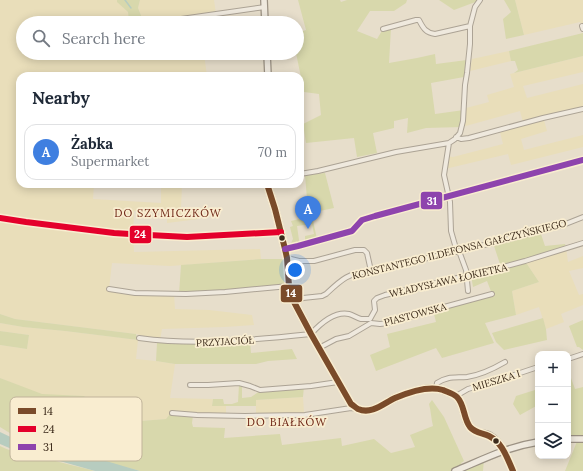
<!DOCTYPE html>
<meta charset="utf-8">
<style>
body{margin:0;font-family:Lora,serif;background:#f2f2f3;color:#1f2937}
.controls{position:absolute;right:12px;bottom:12px;display:grid;overflow:hidden;border-radius:8px;box-shadow:0 2px 10px #0003}
.controls button{width:36px;height:36px;display:grid;place-items:center;padding:0;border:0;border-bottom:1px solid #e0e1e3;background:#fff;color:#1f2937;font:20px sans-serif}
.you{position:absolute;left:295px;top:270px;width:14px;height:14px;margin:-10px;border:3px solid #fff;border-radius:50%;background:#1a73e8;box-shadow:0 0 0 6px #1a73e833}
.badge{display:grid;place-items:center;width:26px;height:26px;border-radius:50%;background:#7c3aed;color:#fff;font-size:13px;font-weight:700}
.pin{position:absolute;translate:-50% -33px;filter:drop-shadow(0 1px 2px #0008)}
.pin::after{content:'';position:absolute;top:21px;width:14px;height:12px;background:inherit;clip-path:polygon(0 0,100% 0,50% 100%)}
.list{margin:0;padding:0;list-style:none}
h2{display:flex;justify-content:space-between;align-items:center;height:52px;margin:0;padding:0 16px;font-size:17px}
h2 small{font-size:13px;font-weight:400;color:#747a83}
.list li{display:grid;grid-template-columns:26px 1fr auto;gap:12px;align-items:center;box-sizing:border-box;height:56px;margin:0 8px 8px;padding:0 8px;border:1px solid #e0e1e3;border-radius:12px}
.list b{display:block;font-size:15px;white-space:nowrap}
.list p{margin:0;font-size:13px;white-space:nowrap;color:#747a83}
.list em{font-size:13px;font-style:normal;color:#747a83}
.icon{flex:none;width:22px;height:22px;fill:none;stroke:currentColor;stroke-width:2;stroke-linecap:round;stroke-linejoin:round}
.map{position:relative;flex:none;width:583px;height:471px;overflow:hidden}
.search{position:absolute;background:#fff;box-shadow:0 2px 10px #0003;left:16px;top:16px;width:288px;height:44px;display:flex;align-items:center;gap:10px;box-sizing:border-box;padding:0 14px;border-radius:22px;color:#747a83;font-size:15px}
.panel{position:absolute;background:#fff;box-shadow:0 2px 10px #0003;left:16px;top:72px;width:288px;height:116px;border-radius:12px}
.map>svg:first-child{display:block}
.farmland{fill:#e9deba}
.green{fill:#d8d8ac}
.water{fill:#b7ccbf}
.lines{fill:none;stroke-linecap:round;stroke-linejoin:round}
.stream{stroke:#b7ccbf;stroke-width:1.5}
.street-casing{stroke:#aca395;stroke-width:6}
.secondary-casing{stroke:#9c9284;stroke-width:8}
.street{stroke:#efe9de;stroke-width:4}
.secondary{stroke:#efe9de;stroke-width:5.5}
.bus-1-casing{stroke:#f9edd0;stroke-width:9}
.bus-2-casing{stroke:#f9edd0;stroke-width:9}
.bus-3-casing{stroke:#f9edd0;stroke-width:9}
.bus-1{stroke:#7a4b2a;stroke-width:6}
.bus-2{stroke:#e4002b;stroke-width:6}
.bus-3{stroke:#8e44ad;stroke-width:6}
.bus-dot{fill:#3c2b1b;stroke:#f9edd0;stroke-width:1.5}
.labels{text-anchor:middle;stroke-width:3.5;stroke-linejoin:round;paint-order:stroke}
.street-label{font-size:10px;fill:#3c2b1b;stroke:#f9edd0}
.neighbourhood-label{font-size:11px;letter-spacing:1px;fill:#6e2616;stroke:#f9edd0}
.key{fill:#f9edd0;stroke:#c0b39a;stroke-width:1}
.key-label{font-size:11px;fill:#3c2b1b}
.line-badge{stroke:#f9edd0;stroke-width:1.5}
.badge-label{font-size:11px;text-anchor:middle;font-weight:bold;fill:#fff}
</style>
<div class="map">
<svg width="583" height="471" viewBox="0 0 583 471">
<rect width="100%" height="100%" fill="#e7decb"/>
<path class="farmland" d="M0 0H117L118 2 128 12 129 23H23V53H202L204 54 207 76H20V184H94L93 199 161 203V185L182 184 181 209H198L199 219 167 223V212L134 211 133 234 134 252 260 249 261 259 170 266 112 263 109 289 174 294 175 309 209 310 252 315 254 325 225 327 162 329 160 340 136 334 15 319 0 314Z
M140 0H214L216 14 182 19V23H144L138 8Z
M515 0H583V29L580 22 524 35Z
M509 51 511 61 470 71 472 59Z
M583 56V72L523 86 527 98 583 84V107L523 122 520 111 462 127 466 108 489 102 487 95 514 87 510 74Z
M544 120 547 131 521 139 524 150 583 135V147L511 165 508 154 445 169 447 156 453 157 503 144 500 132Z
M566 248 568 262 583 256V268L569 271 579 295 583 294V305L561 314 564 322 546 329 539 307 516 315 512 291 539 282 525 261Z
M0 323 23 327 65 331 138 340 136 359 156 361 175 364 170 398 213 399 212 406H226V415L172 413 166 419 140 421 105 412 84 396 42 395 0 378V345L27 349 29 335 0 331Z
M303 397 304 413 256 415V400Z"/>
<path class="green" d="M117 0H140L138 8 144 23H129L128 12 117 2Z
M298 0H340L341 2 347 0H407L406 3 394 11H370L357 31 377 39 383 29 391 28 389 63 417 58 435 54 436 64 467 60 464 77 431 83 435 114 464 110 462 127 426 128 407 133 408 118 394 121V128L373 133 377 153 357 157 354 138 306 143 303 124 321 115 319 94 304 92 296 53H297V33L306 30Z
M439 0H477L478 1 454 10Z
M504 0H515L524 35 506 39 503 19 511 12Z
M583 33V56L514 73 518 70 515 61H511L509 51Z
M325 173 334 208 310 213 307 199 305 175Z
M312 216 317 239 305 242V236L314 234 312 224 297 226 299 240 298 244 290 246H287V244L291 243 293 239 290 227 293 226 291 221Z
M540 231 545 246 565 244 566 248 525 261 539 282 512 291 516 315 485 323 494 343 442 358 436 348 376 371 370 355 390 347 387 334 436 322 433 310 492 294 487 281 473 287 471 275 501 267 493 243Z
M261 259H285V285L179 294 181 265Z
M0 314 15 319 136 334 138 340 65 331 23 327 0 323Z
M543 318 546 329 547 340 504 350 496 342 492 333Z
M583 320V350L579 347H577L569 326Z
M0 331 29 335 27 349 0 345Z
M250 341 251 353 292 349 297 359 268 361 256 364H175L156 361 157 343H205Z
M0 378 42 394 84 396 105 412 140 421 166 419 170 414 193 415 192 423 193 427 225 428 224 438 280 434 282 445 341 438 342 446 374 439 391 453 415 447 410 435 433 426C431 418 431 411 429 404L432 400 444 417 464 461 461 463 463 467 484 459 483 471H140L39 445 13 435 0 427Z
M571 378 575 389 583 387V471H565L578 439H568V379Z
M239 385H242V398L251 397 260 391 304 386 303 397 256 400V406H212L213 399H223L224 404H232L238 402Z
M538 389V405L520 415 513 404 516 396Z
M0 446C14 453 30 456 45 459 62 462 78 467 95 471H0Z"/>
<path class="water" d="M0 432 19 441 34 447H48L106 461 140 471H95L49 458 21 453 0 444Z"/>
<g class="lines">
<path class="stream" d="M125 0 131 8"/>
<defs>
<path id="street" d="M153 23 265 7
M582 26 583 29
M383 29 416 20H419C423 28 426 33 435 34L470 26
M456 137 461 139 469 138 543 118 583 109
M449 143 444 175 450 202 451 231 457 252
M300 174 318 171 396 152 449 143 455 139 460 133 463 121 465 85 467 73 470 44V26L475 7 480 0
M154 184H164
M0 218 26 222 114 233 130 234 187 237 281 232
M285 249 298 246 352 231 362 220 375 216 583 160
M459 251 466 270 468 291
M287 258 299 261H314L355 250H364L367 253 371 271
M109 289 135 293 186 294 225 292 289 286
M294 302 303 298 322 296 326 294C342 279 348 273 371 271L493 243 563 225 583 217
M139 338C197 346 253 340 311 334 320 324 334 311 349 314 353 315 357 318 361 319 364 319 367 319 370 319L375 310 374 301 377 298 385 295 466 276 473 275 525 261 583 243
M319 348 336 339 349 336 371 323 380 324 389 323 433 310 492 294
M568 359 583 354
M190 385H208L239 383 250 386 260 390 311 386 338 382
M436 388 437 383C448 376 455 378 467 377 481 375 493 369 505 362
M456 396 468 389 478 386 500 381 511 376 538 367
M172 413 197 415 245 416 305 415 351 408 358 409
M503 450 513 471"/>
<path id="secondary" d="M264 0 265 23
M267 53 268 76
M267 184 275 209 285 249 287 258 289 286 294 302 311 334 351 404C353 405 356 408 358 409 372 415 384 403 395 398 406 393 425 387 436 388 439 389 442 390 445 391 449 392 453 394 456 396 466 405 462 421 472 429 477 433 483 433 489 435 496 439 500 444 503 450
M568 439H583
M455 471C484 459 507 447 538 442"/>
</defs>
<use href="#street" class="street-casing"/>
<use href="#secondary" class="secondary-casing"/>
<use href="#street" class="street"/>
<use href="#secondary" class="secondary"/>
<defs>
<path id="bus-1" d="M267 184 275 209 285 249 287 258 289 286 294 302 311 334 351 404C353 405 356 408 358 409 372 415 384 403 395 398 409 392 428 385 443 390 447 392 453 393 457 397 465 405 463 418 470 427 475 433 483 433 489 436 503 443 507 458 513 471"/>
<path id="bus-2" d="M0 218 26 222 114 233 130 234 187 237 281 232"/>
<path id="bus-3" d="M285 249 298 246 352 231 362 220 375 216 583 160"/>
</defs>
<use href="#bus-1" class="bus-1-casing"/>
<use href="#bus-2" class="bus-2-casing"/>
<use href="#bus-3" class="bus-3-casing"/>
<use href="#bus-1" class="bus-1"/>
<use href="#bus-2" class="bus-2"/>
<use href="#bus-3" class="bus-3"/>
</g>
<g class="bus-dot">
<circle cx="282" cy="238" r="3.5"/>
<circle cx="496" cy="441" r="3.5"/>
</g>
<g class="labels">
<g class="street-label">
<text transform="translate(459 249) rotate(-14)" y="4">KONSTANTEGO ILDEFONSA GAŁCZYŃSKIEGO</text>
<text transform="translate(448 280) rotate(-13)" y="4">WŁADYSŁAWA ŁOKIETKA</text>
<text transform="translate(415 314) rotate(-15)" y="4">PIASTOWSKA</text>
<text transform="translate(225 341) rotate(-3)" y="4">PRZYJACIÓŁ</text>
<text transform="translate(496 380) rotate(-17)" y="4">MIESZKA I</text>
</g>
<g class="neighbourhood-label">
<text x="168" y="217">DO SZYMICZKÓW</text>
<text x="287" y="426">DO BIAŁKÓW</text>
</g>
</g>
<rect x="10" y="397" width="132" height="64" rx="6" class="key"/>
<rect x="18" y="408" width="18" height="6" fill="#7a4b2a"/>
<rect x="18" y="426" width="18" height="6" fill="#e4002b"/>
<rect x="18" y="444" width="18" height="6" fill="#8e44ad"/>
<g class="key-label">
<text x="43" y="415">14</text>
<text x="43" y="433">24</text>
<text x="43" y="451">31</text>
</g>
<g class="line-badge">
<rect x="420" y="191" width="23" height="19" rx="4" fill="#8e44ad"/>
<rect x="129" y="225" width="23" height="19" rx="4" fill="#e4002b"/>
<rect x="280" y="284" width="23" height="19" rx="4" fill="#7a4b2a"/>
</g>
<g class="badge-label">
<text x="432" y="205">31</text>
<text x="140" y="238">24</text>
<text x="291" y="297">14</text>
</g>
</svg>
<div class="controls">
<button>+</button>
<button>−</button>
<button><svg class="icon" aria-label="layers" viewBox="0 0 24 24"><path d="M12 4l9 5-9 5-9-5zM3 14l9 5 9-5"/></svg></button>
</div>
<div class="you"></div>
<div class="pin badge" style="left:308px;top:229px;background:#3f7fe0">A</div>
<div class="search"><svg class="icon" aria-label="search" viewBox="0 0 24 24"><circle cx="10" cy="10" r="6"/><path d="M15 15l6 6"/></svg>Search here</div>
<section class="panel">
<h2>Nearby<small></small></h2>
<ul class="list">
<li><span class="badge" style="background:#3f7fe0">A</span><div><b>Żabka</b><p>Supermarket</p></div><em>70 m</em></li>
</ul>
</section>
</div>
